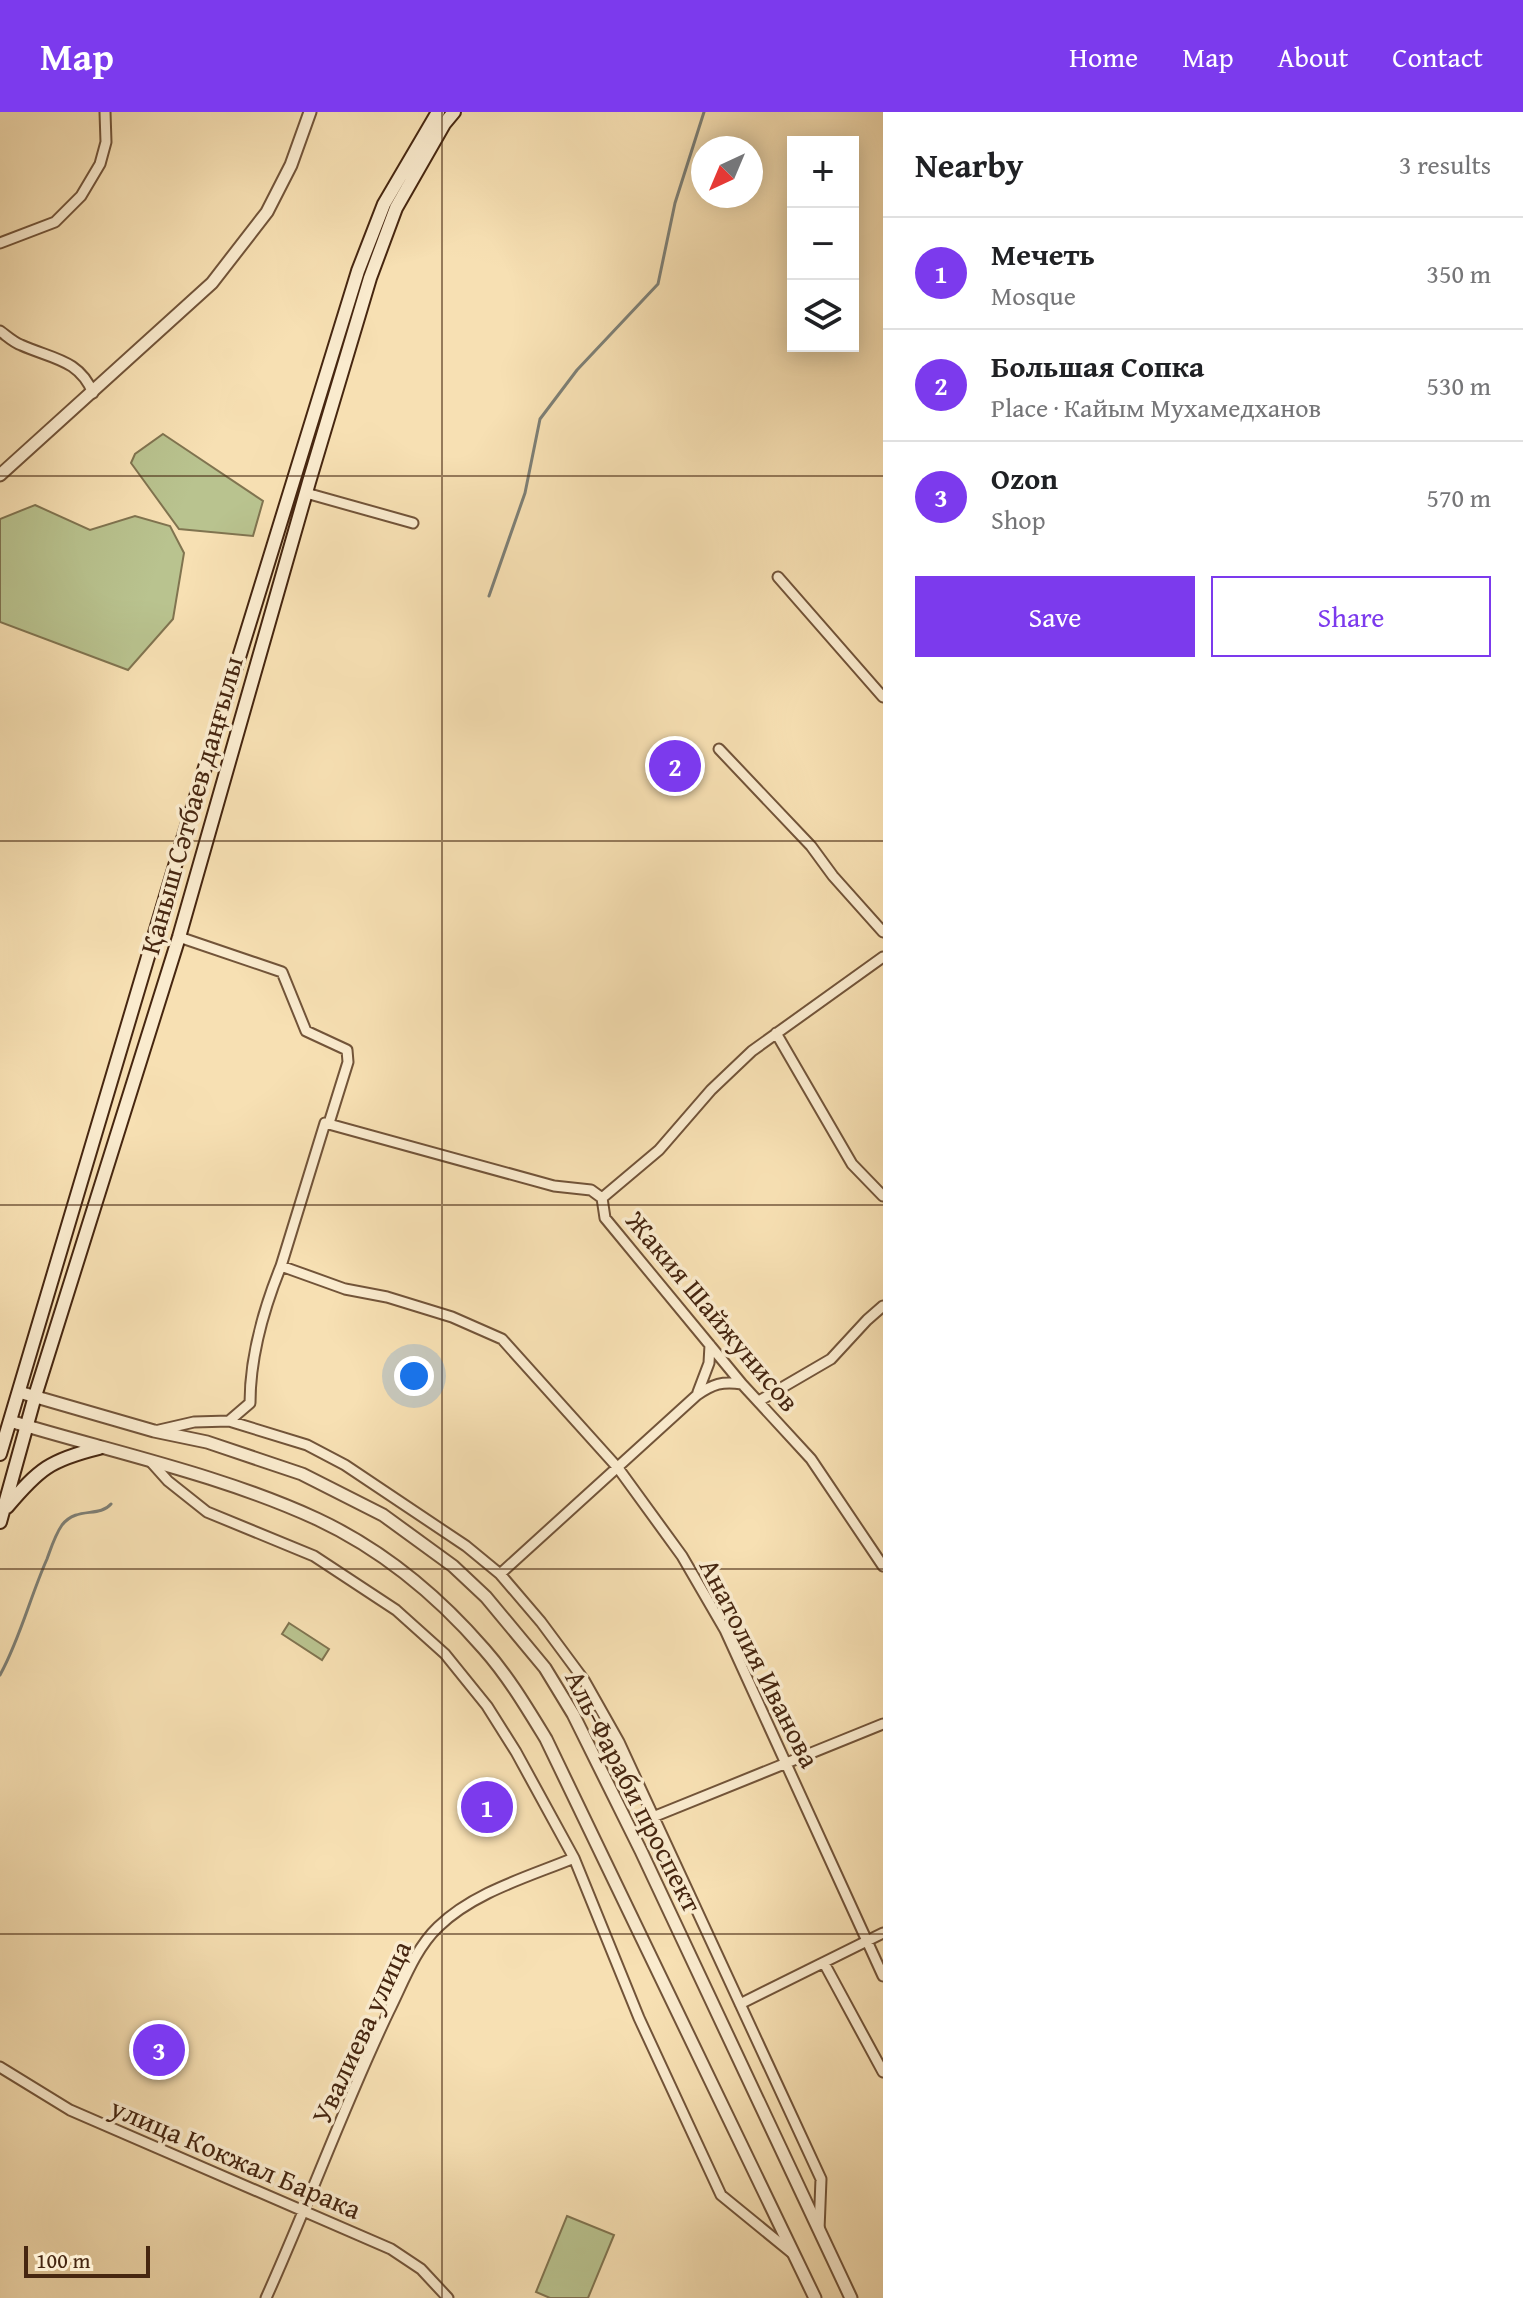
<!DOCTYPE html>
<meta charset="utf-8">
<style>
body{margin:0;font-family:"Gentium Book Plus",serif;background:#f2f2f2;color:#202124}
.controls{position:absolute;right:24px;top:24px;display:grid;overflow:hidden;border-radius:0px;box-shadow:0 4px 20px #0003}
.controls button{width:72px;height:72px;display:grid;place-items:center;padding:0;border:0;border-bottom:2px solid #e0e0e0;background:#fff;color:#202124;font:40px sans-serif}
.compass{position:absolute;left:691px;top:24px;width:72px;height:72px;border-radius:50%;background:#fff;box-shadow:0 4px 20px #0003;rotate:224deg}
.scale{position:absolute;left:24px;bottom:20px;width:126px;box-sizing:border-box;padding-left:8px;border:4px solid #462610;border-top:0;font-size:22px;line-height:28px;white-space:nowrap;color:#462610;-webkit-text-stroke:6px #faebce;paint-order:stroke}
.you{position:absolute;left:414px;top:1264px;width:28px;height:28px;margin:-20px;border:6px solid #fff;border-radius:50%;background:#1a73e8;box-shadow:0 0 0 12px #1a73e833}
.badge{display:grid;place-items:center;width:52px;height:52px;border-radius:50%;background:#7c3aed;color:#fff;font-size:26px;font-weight:700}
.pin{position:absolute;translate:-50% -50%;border:4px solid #fff;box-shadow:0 2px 8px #0006}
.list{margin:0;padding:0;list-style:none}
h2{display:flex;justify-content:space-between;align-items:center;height:104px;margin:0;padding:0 32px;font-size:34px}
h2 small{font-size:26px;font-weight:400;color:#757577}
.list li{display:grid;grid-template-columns:52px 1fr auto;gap:24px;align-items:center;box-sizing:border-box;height:112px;padding:0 32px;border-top:2px solid #e0e0e0}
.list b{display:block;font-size:30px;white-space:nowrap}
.list p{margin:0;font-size:26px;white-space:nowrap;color:#757577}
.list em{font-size:26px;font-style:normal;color:#757577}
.actions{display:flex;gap:16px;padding:24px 32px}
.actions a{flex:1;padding:18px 0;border:2px solid #7c3aed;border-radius:0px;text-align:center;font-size:28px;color:#7c3aed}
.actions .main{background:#7c3aed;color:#fff}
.icon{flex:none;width:44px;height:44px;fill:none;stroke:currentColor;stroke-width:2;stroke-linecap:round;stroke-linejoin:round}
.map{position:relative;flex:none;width:883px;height:2186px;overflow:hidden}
header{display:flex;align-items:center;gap:48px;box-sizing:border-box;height:112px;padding:0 40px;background:#7c3aed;color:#fff}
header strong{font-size:38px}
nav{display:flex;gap:44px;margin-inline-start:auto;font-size:28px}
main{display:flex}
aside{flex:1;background:#fff}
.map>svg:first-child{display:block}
.green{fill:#b9c38f;stroke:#807450;stroke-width:2}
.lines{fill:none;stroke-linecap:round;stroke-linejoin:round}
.stream{stroke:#7d7f75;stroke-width:3}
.minor-casing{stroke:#725439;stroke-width:13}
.tertiary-casing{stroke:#725439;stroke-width:15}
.secondary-casing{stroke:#462610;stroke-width:16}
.minor{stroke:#faebce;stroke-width:9}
.tertiary{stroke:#faebce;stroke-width:11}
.secondary{stroke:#faebce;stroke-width:12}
.grid{fill:none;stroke:#462610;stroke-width:2;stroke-opacity:0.55}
.labels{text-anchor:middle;stroke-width:7;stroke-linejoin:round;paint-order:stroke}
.street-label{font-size:28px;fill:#462610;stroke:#faebce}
</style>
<header>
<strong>Map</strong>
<nav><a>Home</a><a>Map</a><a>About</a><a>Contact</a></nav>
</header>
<main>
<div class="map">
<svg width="883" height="2186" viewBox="0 0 883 2186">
<rect width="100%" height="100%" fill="#f7e0b3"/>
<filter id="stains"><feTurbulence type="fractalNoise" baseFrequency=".0025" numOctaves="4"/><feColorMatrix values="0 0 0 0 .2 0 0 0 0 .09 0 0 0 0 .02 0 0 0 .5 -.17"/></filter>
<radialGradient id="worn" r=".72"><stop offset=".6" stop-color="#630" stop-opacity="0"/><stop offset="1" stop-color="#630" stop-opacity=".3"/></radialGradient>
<path class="green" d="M163 322 263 389 253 424 179 417 131 351 135 342Z
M35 393 90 418 135 404 170 414 184 441 173 507 128 558 0 510V407Z
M289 1511 329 1537 322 1548 282 1522Z
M567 2104 614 2123 588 2186H550L536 2180Z"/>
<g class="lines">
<path class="stream" d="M489 484 525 381 540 307 577 258 658 172 675 91 704 0
M0 1563C20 1527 30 1485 47 1447 51 1436 55 1423 62 1413 77 1394 99 1406 111 1392"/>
<defs>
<path id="minor" d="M0 131 55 110 81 84 100 52 106 30 105 0
M0 219C7 224 13 230 21 233 52 247 79 247 93 281
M306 381 413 411
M778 465 883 585
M719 637 811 734 833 764 883 820
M179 825 282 860 306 919 347 938 348 950 329 1011
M776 921 852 1052 883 1084
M602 1086 659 1038 711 978 752 939 883 845
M281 1154 325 1011 554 1074 591 1078 602 1086 605 1106 742 1272 811 1347 883 1454
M698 1280 709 1251 710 1233
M759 1289 831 1247 867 1208 883 1194
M229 1309 250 1291C250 1245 264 1196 281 1154L345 1177 387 1185 452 1205 502 1227 618 1356 682 1444 725 1518 883 1864
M155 1319 194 1310 229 1309 307 1333 345 1353 466 1434 500 1462 541 1510 584 1568 619 1630 821 2067 819 2118
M151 1350 168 1369 207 1400 314 1444 396 1498 445 1542 487 1594 516 1640 574 1746 639 1906 721 2083 792 2141
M500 1462 697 1283C713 1272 722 1269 742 1272
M653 1705 883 1612
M824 1851 883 1960
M740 1892 883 1821
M0 1955 70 1998 391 2137 421 2157 448 2186
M266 2186C309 2091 344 1993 389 1899 403 1871 415 1837 438 1815 474 1780 528 1765 574 1746"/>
<path id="tertiary" d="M0 363 212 171 267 100 291 53 310 0
M19 1280 154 1319 207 1330 302 1362 383 1403 453 1454 486 1485 545 1556 573 1602 641 1739 851 2186
M10 1309C112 1340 219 1362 317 1407 381 1437 438 1484 484 1537 508 1564 527 1596 546 1627L815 2186"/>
<path id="secondary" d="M0 1342 183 727 358 159 384 92 438 0
M7 1395C39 1357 50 1348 99 1336
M0 1410 35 1284 179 825 309 370 370 166 396 96 444 12 454 0"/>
</defs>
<use href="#minor" class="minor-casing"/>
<use href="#tertiary" class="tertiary-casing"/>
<use href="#secondary" class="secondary-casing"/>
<use href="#minor" class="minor"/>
<use href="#tertiary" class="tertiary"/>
<use href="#secondary" class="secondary"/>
</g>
<path class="grid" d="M442 0V2186M0 364H883M0 729H883M0 1093H883M0 1457H883M0 1822H883"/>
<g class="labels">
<g class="street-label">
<text transform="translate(191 693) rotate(-74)" y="10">Қаныш Сәтбаев даңғылы</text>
<text transform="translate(713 1199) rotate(50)" y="10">Жакия Шайжунисов</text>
<text transform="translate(760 1551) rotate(63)" y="10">Анатолия Иванова</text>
<text transform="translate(634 1679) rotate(63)" y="10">Аль-Фараби проспект</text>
<text transform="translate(361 1920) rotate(-65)" y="10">Увалиева улица</text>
<text transform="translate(236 2046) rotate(23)" y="10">улица Кокжал Барака</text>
</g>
</g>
<rect width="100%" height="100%" filter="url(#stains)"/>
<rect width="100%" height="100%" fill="url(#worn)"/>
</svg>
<div class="controls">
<button>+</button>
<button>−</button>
<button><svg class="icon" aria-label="layers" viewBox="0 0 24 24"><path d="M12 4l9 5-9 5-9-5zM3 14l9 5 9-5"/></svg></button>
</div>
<svg class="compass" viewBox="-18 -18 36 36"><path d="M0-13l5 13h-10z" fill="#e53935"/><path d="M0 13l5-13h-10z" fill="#757577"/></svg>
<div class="scale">100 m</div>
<div class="you"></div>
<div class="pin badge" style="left:487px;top:1695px">1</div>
<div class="pin badge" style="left:675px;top:654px">2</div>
<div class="pin badge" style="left:159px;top:1938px">3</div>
</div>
<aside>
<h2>Nearby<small>3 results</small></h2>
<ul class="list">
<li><span class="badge">1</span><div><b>Мечеть</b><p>Mosque</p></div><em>350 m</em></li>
<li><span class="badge">2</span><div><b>Большая Сопка</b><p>Place · Кайым Мухамедханов</p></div><em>530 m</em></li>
<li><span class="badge">3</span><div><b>Ozon</b><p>Shop</p></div><em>570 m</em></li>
</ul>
<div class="actions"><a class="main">Save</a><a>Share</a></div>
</aside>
</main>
